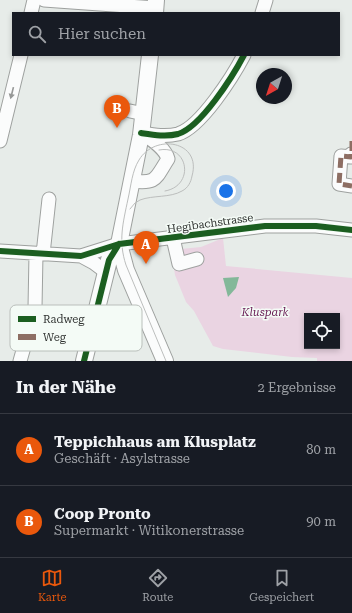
<!DOCTYPE html>
<html lang="de">
<meta charset="utf-8">
<style>
body{margin:0;font-family:"Roboto Serif",serif;background:#242831;color:#f1f3f6}
.controls{position:absolute;right:12px;bottom:12px;display:grid;overflow:hidden;border-radius:0px;box-shadow:0 2px 6px #0003}
.controls button{width:36px;height:36px;display:grid;place-items:center;padding:0;border:0;border-bottom:1px solid #363941;background:#171b24;color:#f1f3f6;font:20px sans-serif}
.compass{position:absolute;left:256px;top:68px;width:36px;height:36px;border-radius:50%;background:#171b24;box-shadow:0 2px 6px #0003;rotate:219deg}
.you{position:absolute;left:226px;top:191px;width:14px;height:14px;margin:-10px;border:3px solid #fff;border-radius:50%;background:#1a73e8;box-shadow:0 0 0 6px #1a73e833}
.badge{display:grid;place-items:center;width:26px;height:26px;border-radius:50%;background:#ea580c;color:#fff;font-size:13px;font-weight:700}
.pin{position:absolute;translate:-50% -33px;filter:drop-shadow(0 1px 2px #0008)}
.pin::after{content:'';position:absolute;top:21px;width:14px;height:12px;background:inherit;clip-path:polygon(0 0,100% 0,50% 100%)}
.list{margin:0;padding:0;list-style:none}
h2{display:flex;justify-content:space-between;align-items:center;height:52px;margin:0;padding:0 16px;font-size:17px}
h2 small{font-size:13px;font-weight:400;color:#9ea1a6}
.list li{display:grid;grid-template-columns:26px 1fr auto;gap:12px;align-items:center;box-sizing:border-box;height:72px;padding:0 16px;border-top:1px solid #363941}
.list b{display:block;font-size:15px;white-space:nowrap}
.list p{margin:0;font-size:13px;white-space:nowrap;color:#9ea1a6}
.list em{font-size:13px;font-style:normal;color:#9ea1a6}
.icon{flex:none;width:22px;height:22px;fill:none;stroke:currentColor;stroke-width:2;stroke-linecap:round;stroke-linejoin:round}
.map{position:relative;flex:none;width:352px;height:361px;overflow:hidden}
.search{position:absolute;background:#171b24;box-shadow:0 2px 6px #0003;left:12px;right:12px;top:12px;height:44px;display:flex;align-items:center;gap:10px;box-sizing:border-box;padding:0 14px;border-radius:0px;color:#9ea1a6;font-size:15px}
.sheet{height:196px;background:#171b24}
nav{display:flex;justify-content:space-around;align-items:center;box-sizing:border-box;height:56px;border-top:1px solid #363941;background:#171b24;font-size:11px;color:#9ea1a6}
nav a{display:grid;justify-items:center;gap:2px}
nav .on{color:#ea580c}
.map>svg:first-child{display:block}
.green{fill:#ead4e2;fill-rule:evenodd}
.water{fill:#83b899}
.lines{fill:none;stroke-linecap:round;stroke-linejoin:round}
.minor-casing{stroke:#9ea19f;stroke-width:15}
.major-casing{stroke:#9ea19f;stroke-width:18}
.minor{stroke:#fbfcfc;stroke-width:13}
.major{stroke:#fbfcfc;stroke-width:16}
.tram{stroke:#bcbebd;stroke-width:1}
.quiet{stroke:#8d6e63;stroke-width:5;stroke-dasharray:10 5;stroke-linecap:butt}
.cycleway-casing{stroke:#f4fbf6;stroke-width:8}
.cycleway{stroke:#1b5e20;stroke-width:6}
.oneway{fill:#969897}
.labels{text-anchor:middle;stroke-width:3;stroke-linejoin:round;paint-order:stroke}
.street-label{font-size:11px;fill:#313432;stroke:#f4fbf6}
.park-label{font-size:11px;font-style:italic;fill:#681b54;stroke:#f4fbf6}
.key{fill:#f4fbf6;stroke:#babfbb;stroke-width:1}
.key-label{font-size:11px;fill:#313432}
</style>
<div class="map">
<svg width="352" height="361" viewBox="0 0 352 361">
<rect width="100%" height="100%" fill="#e7ece9"/>
<path class="green" d="M223 238 226 266 352 278V361H317V358L292 357 223 349 213 346 194 311 186 302 175 275 171 250 201 247ZM307 316H337V346H307Z"/>
<path class="water" d="M239 277 236 288 228 297 223 278Z"/>
<g class="lines">
<defs>
<path id="minor" d="M44 0 155 8
M31 13 34 0
M262 13 266 0
M130 111 144 114
M141 133C154 135 166 137 178 134 201 127 233 76 244 55
M0 141 21 55
M351 154V157L341 156 339 184 352 186
M132 181C157 184 155 179 168 159 165 148 152 140 143 134
M173 238 179 264 197 259
M0 251 81 256 119 244 265 226H316L352 230
M43 254 49 199
M81 256 94 263 106 272
M20 361 35 308 36 254"/>
<path id="major" d="M155 13 156 0
M150 55 141 135 119 244 126 270 165 361
M84 361 109 260 119 244"/>
</defs>
<use href="#minor" class="minor-casing"/>
<use href="#major" class="major-casing"/>
<use href="#minor" class="minor"/>
<use href="#major" class="major"/>
<path class="tram" d="M159 150C189 144 195 186 165 191
M130 209 135 203 140 200C153 195 170 198 182 191 188 188 191 182 192 176 202 141 155 133 139 160 132 171 131 186 128 199 123 223 118 241 126 265L166 361"/>
<path class="quiet" d="M352 141V154
M351 154V157L341 156 339 184 352 186"/>
<defs>
<path id="cycleway" d="M141 133C154 135 166 137 178 134 201 127 233 76 244 55
M0 251 81 256 119 244 265 226H316L352 230
M84 361 109 260 119 244"/>
</defs>
<use href="#cycleway" class="cycleway-casing"/>
<use href="#cycleway" class="cycleway"/>
</g>
<defs><path id="oneway-solid" d="M-6-.8H1V-3.2L6.5 0L1 3.2V.8H-6Z"/></defs>
<use class="oneway" href="#oneway-solid" transform="translate(12 93) rotate(104)"/>
<g class="labels">
<g class="street-label">
<text transform="translate(210 223) rotate(-8)" y="4">Hegibachstrasse</text>
</g>
<g class="park-label">
<text x="265" y="316">Kluspark</text>
</g>
</g>
<rect x="10" y="305" width="132" height="46" rx="6" class="key"/>
<rect x="18" y="316" width="18" height="6" fill="#1b5e20"/>
<rect x="18" y="334" width="18" height="6" fill="#8d6e63"/>
<g class="key-label">
<text x="43" y="323">Radweg</text>
<text x="43" y="341">Weg</text>
</g>
</svg>
<div class="controls">
<button><svg class="icon" aria-label="locate" viewBox="0 0 24 24"><circle cx="12" cy="12" r="6"/><path d="M12 2v4M12 18v4M2 12h4M18 12h4"/></svg></button>
</div>
<svg class="compass" viewBox="-18 -18 36 36"><path d="M0-13l5 13h-10z" fill="#e53935"/><path d="M0 13l5-13h-10z" fill="#9ea1a6"/></svg>
<div class="you"></div>
<div class="pin badge" style="left:146px;top:264px">A</div>
<div class="pin badge" style="left:117px;top:128px">B</div>
<div class="search"><svg class="icon" aria-label="search" viewBox="0 0 24 24"><circle cx="10" cy="10" r="6"/><path d="M15 15l6 6"/></svg>Hier suchen</div>
</div>
<section class="sheet">
<h2>In der Nähe<small>2 Ergebnisse</small></h2>
<ul class="list">
<li><span class="badge">A</span><div><b>Teppichhaus am Klusplatz</b><p>Geschäft · Asylstrasse</p></div><em>80 m</em></li>
<li><span class="badge">B</span><div><b>Coop Pronto</b><p>Supermarkt · Witikonerstrasse</p></div><em>90 m</em></li>
</ul>
</section>
<nav>
<a class="on"><svg class="icon" aria-label="map" viewBox="0 0 24 24"><path d="M3 6l6-2 6 2 6-2v14l-6 2-6-2-6 2zM9 4v14M15 6v14"/></svg>Karte</a>
<a><svg class="icon" aria-label="directions" viewBox="0 0 24 24"><path d="M12 3l9 9-9 9-9-9zM9 14v-3h6M13 9l2 2-2 2"/></svg>Route</a>
<a><svg class="icon" aria-label="saved" viewBox="0 0 24 24"><path d="M7 4h10v16l-5-4-5 4z"/></svg>Gespeichert</a>
</nav>
